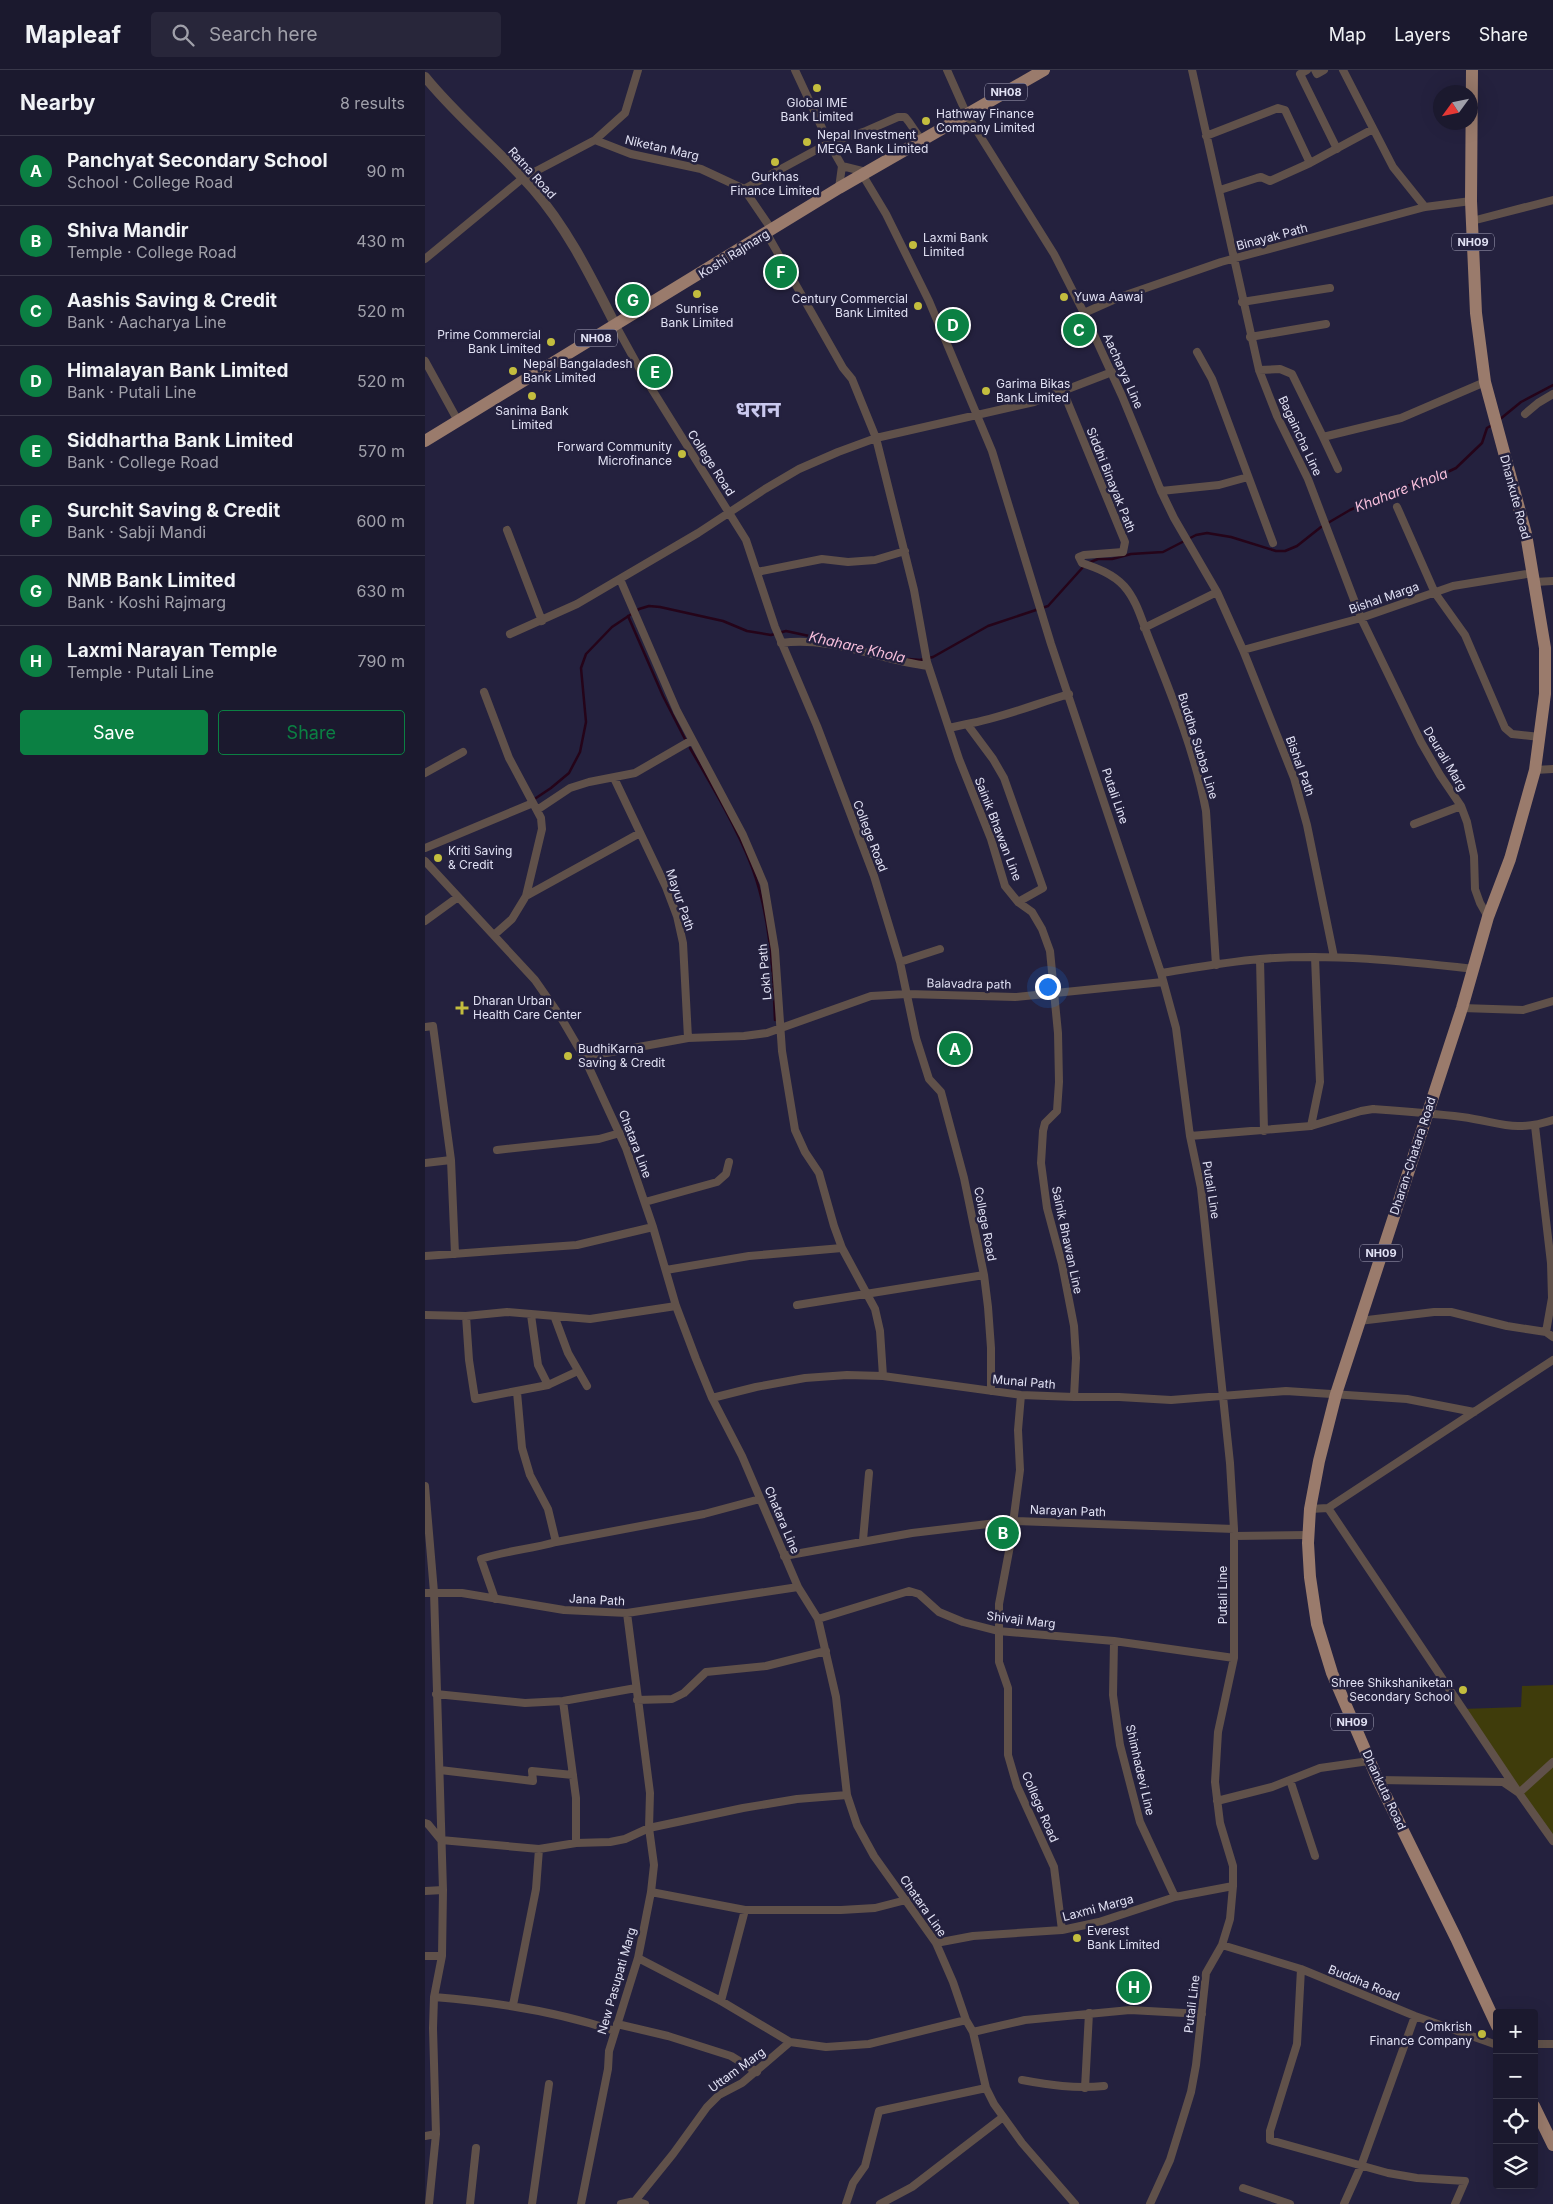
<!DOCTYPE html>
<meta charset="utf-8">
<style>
body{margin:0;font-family:Inter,"Noto Sans Devanagari",sans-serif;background:#28263a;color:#f1f3f6}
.controls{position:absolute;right:15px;bottom:15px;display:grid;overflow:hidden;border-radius:5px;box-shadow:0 5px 20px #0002}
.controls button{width:45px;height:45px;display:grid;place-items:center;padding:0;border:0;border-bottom:1px solid #39384a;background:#1b192e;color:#f1f3f6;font:25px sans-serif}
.compass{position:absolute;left:1008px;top:15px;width:45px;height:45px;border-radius:50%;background:#1b192e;box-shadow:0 5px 20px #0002;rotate:237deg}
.you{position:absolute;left:622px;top:916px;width:18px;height:18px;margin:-12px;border:4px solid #fff;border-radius:50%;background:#1a73e8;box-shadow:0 0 0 8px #1a73e833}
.badge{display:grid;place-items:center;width:32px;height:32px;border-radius:50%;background:#0b8043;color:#fff;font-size:16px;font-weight:700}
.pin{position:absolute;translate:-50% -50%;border:2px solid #fff;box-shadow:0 1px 5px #0006}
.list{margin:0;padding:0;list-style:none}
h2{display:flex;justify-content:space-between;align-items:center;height:65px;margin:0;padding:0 20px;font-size:21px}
h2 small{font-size:16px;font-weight:400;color:#a0a0aa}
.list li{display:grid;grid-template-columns:32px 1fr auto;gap:15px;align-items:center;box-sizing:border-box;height:70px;padding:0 20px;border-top:1px solid #39384a}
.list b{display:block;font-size:19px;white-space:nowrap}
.list p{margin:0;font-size:16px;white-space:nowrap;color:#a0a0aa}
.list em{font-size:16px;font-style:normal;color:#a0a0aa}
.actions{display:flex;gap:10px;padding:15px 20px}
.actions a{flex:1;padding:11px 0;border:1px solid #0b8043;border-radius:5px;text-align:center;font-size:18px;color:#0b8043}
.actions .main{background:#0b8043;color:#fff}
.icon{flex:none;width:28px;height:28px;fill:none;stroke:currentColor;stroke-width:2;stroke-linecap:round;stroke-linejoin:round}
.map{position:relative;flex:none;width:1128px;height:2134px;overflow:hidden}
header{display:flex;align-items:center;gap:30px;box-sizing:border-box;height:70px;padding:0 25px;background:#1b192e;border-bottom:1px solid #39384a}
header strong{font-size:24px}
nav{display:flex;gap:28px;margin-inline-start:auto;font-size:18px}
.search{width:350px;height:45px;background:#28263a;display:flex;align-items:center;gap:12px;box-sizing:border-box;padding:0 18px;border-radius:5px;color:#a0a0aa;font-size:19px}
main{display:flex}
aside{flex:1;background:#1b192e}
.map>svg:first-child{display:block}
.green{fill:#3f3c0b}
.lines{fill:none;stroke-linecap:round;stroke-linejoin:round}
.stream{stroke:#250419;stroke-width:2.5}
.minor{stroke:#60514a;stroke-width:8}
.tertiary{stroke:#60514a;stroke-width:10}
.primary{stroke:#9a7b6c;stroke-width:12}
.poi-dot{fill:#c3bd3e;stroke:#24213e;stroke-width:2}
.labels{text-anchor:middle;stroke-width:5;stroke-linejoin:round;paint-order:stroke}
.shield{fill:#24213e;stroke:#a8a7bd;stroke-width:1}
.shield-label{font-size:11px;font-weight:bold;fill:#e1e1f4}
.poi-label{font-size:12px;fill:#e1e1f4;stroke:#24213e;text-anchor:start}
.street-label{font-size:12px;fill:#e1e1f4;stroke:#24213e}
.water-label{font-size:14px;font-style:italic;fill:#f8bfdc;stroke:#24213e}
.town-label{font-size:22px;font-weight:bold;fill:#c9c8ee;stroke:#24213e}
</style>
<header>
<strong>Mapleaf</strong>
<div class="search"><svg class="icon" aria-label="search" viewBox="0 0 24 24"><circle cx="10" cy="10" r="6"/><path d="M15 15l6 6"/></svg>Search here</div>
<nav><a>Map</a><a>Layers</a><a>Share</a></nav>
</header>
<main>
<aside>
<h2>Nearby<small>8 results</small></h2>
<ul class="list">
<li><span class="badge">A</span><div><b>Panchyat Secondary School</b><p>School · College Road</p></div><em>90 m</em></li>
<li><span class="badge">B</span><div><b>Shiva Mandir</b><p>Temple · College Road</p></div><em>430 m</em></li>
<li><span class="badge">C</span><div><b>Aashis Saving &amp; Credit</b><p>Bank · Aacharya Line</p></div><em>520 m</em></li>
<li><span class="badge">D</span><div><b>Himalayan Bank Limited</b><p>Bank · Putali Line</p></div><em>520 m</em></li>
<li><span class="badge">E</span><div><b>Siddhartha Bank Limited</b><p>Bank · College Road</p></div><em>570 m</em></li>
<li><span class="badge">F</span><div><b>Surchit Saving &amp; Credit</b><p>Bank · Sabji Mandi</p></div><em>600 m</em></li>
<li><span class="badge">G</span><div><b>NMB Bank Limited</b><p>Bank · Koshi Rajmarg</p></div><em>630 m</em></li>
<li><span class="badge">H</span><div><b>Laxmi Narayan Temple</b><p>Temple · Putali Line</p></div><em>790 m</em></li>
</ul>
<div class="actions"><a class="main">Save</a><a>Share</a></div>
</aside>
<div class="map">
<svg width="1128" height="2134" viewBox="0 0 1128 2134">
<rect width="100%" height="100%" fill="#24213e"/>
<path class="green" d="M1128 1615V1771L1037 1639 1096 1637 1097 1616Z"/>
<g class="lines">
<path class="stream" d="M1074 350 1096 332 1128 315
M663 493 673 489H687L706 484 738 482 771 465 782 463 806 467 851 481H860L872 476 896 457 925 440 978 417 1012 407 1031 398 1057 373 1062 358 1067 355
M203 546 238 626 260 669
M484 589 495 590 508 587 563 556 623 536 659 496
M265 678C286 714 312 758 327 797 345 845 348 899 350 950
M108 730 126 718 144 703 155 682 161 652 156 598 161 584 187 557 214 539 224 536 235 537 298 551 322 561 346 565 361 561 426 575"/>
<path class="minor" d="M370 0 404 73 417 96 414 118
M522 0 542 45 629 184 659 243 697 326 736 421 749 448 792 522 818 580 869 708 882 755 909 887
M767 0 834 300 852 346 883 409 936 548 996 672 1015 705 1036 736 1042 752 1049 786 1050 819 1055 833 1063 847
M882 0 875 4 912 79
M890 0 892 4 899 0
M918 0 968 97 1000 137
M781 66 853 38 860 40 885 93
M170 70 200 43 213 0
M417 96 441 102
M437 104 461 144 504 231 567 381 626 574 736 903 751 958 765 1066 776 1118 805 1393 809 1459V1588L793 1662 790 1712 795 1753 808 1796V1816L805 1849 797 1875 781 1903 771 1995 766 2022 745 2090 725 2134
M319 119 404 73 441 61 473 47H480L484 52 497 71
M319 119 347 160
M795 120 832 108 836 107 845 111 885 93 948 59
M1047 151 1128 130
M342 164 418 298 427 309 451 368 489 520 502 592 534 689 566 769 580 816 593 832 607 842 617 859 625 881 633 963 634 1012 632 1041 620 1053 618 1061 616 1093 622 1138 637 1194 649 1256 651 1288 649 1327
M0 189 98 108 170 70 206 84 276 99 319 119
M817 232 905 218
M659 243 695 227 796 192 1000 137 1046 131
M191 256 218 305 321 470 350 557 392 656 449 806 475 892 491 968 504 1009 516 1022 539 1108 559 1205 563 1237 566 1278V1321
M825 267 901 254
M772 282 787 309 848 473
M0 291 33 351
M834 300 855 299 867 304 898 367 976 348 1060 312
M638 321 700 472 698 482 659 485 654 487 657 493C672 498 688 504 699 516 713 532 717 552 725 571 747 626 770 682 781 741L791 895
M1100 344 1113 333 1128 324
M898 367 913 399
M736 421 794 415 823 407
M972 437 1010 523 1040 565 1080 658 1087 664 1115 667
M82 460 117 551
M332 502 397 489 423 492 450 490 480 481
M195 509 252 641 318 765 339 814 350 880 357 981 370 1060 380 1082 394 1103 409 1156 417 1178 450 1239 455 1261 458 1306
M1110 512 1128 511
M719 558 792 522
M85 564 152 534 273 463 340 419 374 399 413 382 451 368 609 332 687 302
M356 573C408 566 453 590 503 596
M818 580 936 548 1028 516 1108 503
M59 622 84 688 116 748 117 759 101 826 87 849 69 865
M542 654C577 648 610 634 644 624
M524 658 542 654 568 689 579 708 618 818 593 832
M1110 700 1128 699
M0 703 38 682
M189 708 241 817 252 846 258 873 263 968
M112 740 145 718 164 712 210 703 267 670
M989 754 1036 736
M0 778 108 733
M0 791 110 910 135 946 159 987 201 1078 228 1157 251 1236 271 1289 287 1328 317 1386 373 1517 393 1549 411 1627 422 1725 432 1755 449 1786 511 1873 528 1912 541 1950 548 1962 561 2018 569 2034 597 2073 650 2134
M101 826 215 763
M0 851 33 827
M835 889 839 1061
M475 892 515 879
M736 903C768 898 801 892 835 889 906 883 978 891 1049 899
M1037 938 1098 940 1128 931
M0 957 8 956 26 1090 30 1184
M159 987 263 968 319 966 342 963 446 926 482 924 590 927 738 912
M886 1056 895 1012 890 887
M1110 1056 1126 1193 1127 1228 1121 1262
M765 1066 886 1056 936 1041 948 1039C977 1041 1007 1043 1037 1047 1075 1052 1088 1063 1128 1050
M72 1080 174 1069 195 1063
M0 1093 26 1090
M220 1132 292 1112 301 1104 304 1092
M0 1186 152 1175 228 1157
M241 1200 324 1186 417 1178
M372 1235 559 1205
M0 1245 41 1246 82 1242 165 1249 251 1236
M41 1246 44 1290 50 1329 123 1315 113 1295 106 1245
M130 1248 143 1283 162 1316
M934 1251 1009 1242H1026L1082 1256 1121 1262 1128 1267
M123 1315 153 1301
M92 1322 97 1378 105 1405 123 1439 131 1472 279 1444 335 1429
M596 1325 593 1360 595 1400 585 1476 574 1534V1592L583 1618V1685L592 1716 629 1797 637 1860
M287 1328 331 1317 380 1308 422 1305 458 1306 596 1325 649 1327H694L746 1330 861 1321 982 1329 1049 1342
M0 1416 9 1522 18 1820 17 1886 9 1927 8 1958 11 2064 4 2134
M903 1438 1094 1723 1128 1692
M885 1439 903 1438 1128 1290
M809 1466 883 1465
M438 1470 444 1403
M359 1486 487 1463 588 1451 809 1459
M0 1523H37L139 1540 202 1543 373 1517
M70 1529 56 1489C80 1481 106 1479 131 1472
M393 1549 484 1521 494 1524 514 1542 538 1552 573 1561 689 1571 809 1588
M689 1571 688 1625 695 1675 715 1752 750 1827
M11 1624 100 1633 138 1631 211 1618
M212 1630 247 1629 259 1623 281 1602 341 1596 401 1581
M138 1631 151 1728V1773
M15 1700 108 1711 107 1701 148 1705
M865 1710 890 1786
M953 1710 1078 1712 1094 1723 1128 1771
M792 1731 847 1717 895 1698 944 1691
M0 1753 3 1754 16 1770 114 1779 151 1773 185 1772 200 1769 224 1758 318 1738 372 1729 422 1725
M0 1821 18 1820
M226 1822 320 1840H416L450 1838 481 1830
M511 1873 548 1866 637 1860 674 1852 750 1827 808 1816
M797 1875 876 1899 990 1946 1072 1975
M0 1886H17
M213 1888 296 1931 365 1972
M876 1899 872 1974 845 2061V2070L963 2103 992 2108 1040 2111 1030 2134
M9 1927C71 1932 131 1941 190 1961
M296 1931 320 1840
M88 1935 111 1819 114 1779
M192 1954 243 1966 306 1986 332 2002
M548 1962 600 1950 705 1940 777 1944
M1109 1974H1128
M597 2010C624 2015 650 2019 679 2016
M660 2018 664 1943
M0 2066 11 2064
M818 2118 865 2134
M210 2131 220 2134
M45 2134 51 2078
M107 2134 124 2014
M156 2134 183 1999 184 1981 213 1888 226 1822 229 1795 224 1758 225 1723 202 1543
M196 2134 210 2131 248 2084 282 2037 294 2025 317 2013 365 1972 401 1977 444 1974 541 1950
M421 2134 428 2113 440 2096 454 2041 561 2018
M455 2134 487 2117 578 2047
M919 2134 936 2096 990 1946"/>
<path class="tertiary" d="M0 7C33 48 74 80 108 119 143 159 167 209 191 256"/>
<path class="primary" d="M1047 0 1046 131 1051 243 1060 312 1101 464 1120 578V624L1110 700 1085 789 1063 847 1037 938 911 1324 894 1391 885 1439 883 1473 885 1507 892 1554 907 1603 953 1710 1031 1868 1072 1956
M0 371 414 118 619 0
M1109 2036 1128 2075"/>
</g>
<g class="poi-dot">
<circle cx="392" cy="18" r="5"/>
<circle cx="501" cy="51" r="5"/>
<circle cx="382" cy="72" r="5"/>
<circle cx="350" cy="92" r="5"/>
<circle cx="488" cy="175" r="5"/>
<circle cx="272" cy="224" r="5"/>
<circle cx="639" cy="227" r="5"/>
<circle cx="493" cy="236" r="5"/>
<circle cx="126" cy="272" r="5"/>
<circle cx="88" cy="301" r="5"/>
<circle cx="561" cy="321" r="5"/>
<circle cx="107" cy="326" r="5"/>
<circle cx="257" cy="384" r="5"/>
<circle cx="13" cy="788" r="5"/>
<path d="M34.5 930.5h5v5h5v5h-5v5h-5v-5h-5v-5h5z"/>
<circle cx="143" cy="986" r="5"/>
<circle cx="1038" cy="1620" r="5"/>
<circle cx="652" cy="1868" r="5"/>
<circle cx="1057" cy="1964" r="5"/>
</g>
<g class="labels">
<g class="shield">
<rect x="560" y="13.5" width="42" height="17" rx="4"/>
<rect x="1027" y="163.5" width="42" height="17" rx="4"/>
<rect x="150" y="259.5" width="42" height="17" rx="4"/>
<rect x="935" y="1174.5" width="42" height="17" rx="4"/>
<rect x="906" y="1643.5" width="42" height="17" rx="4"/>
</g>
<g class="shield-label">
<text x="581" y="26">NH08</text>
<text x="1048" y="176">NH09</text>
<text x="171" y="272">NH08</text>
<text x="956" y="1187">NH09</text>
<text x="927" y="1656">NH09</text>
</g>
<g class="poi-label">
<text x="392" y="37" text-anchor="middle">Global IME<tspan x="392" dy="14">Bank Limited</tspan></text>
<text x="511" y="48">Hathway Finance<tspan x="511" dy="14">Company Limited</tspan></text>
<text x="392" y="69">Nepal Investment<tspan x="392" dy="14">MEGA Bank Limited</tspan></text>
<text x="350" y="111" text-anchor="middle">Gurkhas<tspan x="350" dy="14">Finance Limited</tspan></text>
<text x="498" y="172">Laxmi Bank<tspan x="498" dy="14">Limited</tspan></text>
<text x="649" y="231">Yuwa Aawaj</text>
<text x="483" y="233" text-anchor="end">Century Commercial<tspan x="483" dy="14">Bank Limited</tspan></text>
<text x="272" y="243" text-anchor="middle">Sunrise<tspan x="272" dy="14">Bank Limited</tspan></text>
<text x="116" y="269" text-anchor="end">Prime Commercial<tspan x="116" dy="14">Bank Limited</tspan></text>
<text x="98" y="298">Nepal Bangaladesh<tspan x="98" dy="14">Bank Limited</tspan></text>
<text x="571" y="318">Garima Bikas<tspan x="571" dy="14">Bank Limited</tspan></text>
<text x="107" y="345" text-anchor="middle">Sanima Bank<tspan x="107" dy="14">Limited</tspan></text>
<text x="247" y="381" text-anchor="end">Forward Community<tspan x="247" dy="14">Microfinance</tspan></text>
<text x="23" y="785">Kriti Saving<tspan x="23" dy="14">&amp; Credit</tspan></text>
<text x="48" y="935">Dharan Urban<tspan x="48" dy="14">Health Care Center</tspan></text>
<text x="153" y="983">BudhiKarna<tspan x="153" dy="14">Saving &amp; Credit</tspan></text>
<text x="1028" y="1617" text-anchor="end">Shree Shikshaniketan<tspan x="1028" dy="14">Secondary School</tspan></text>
<text x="662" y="1865">Everest<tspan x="662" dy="14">Bank Limited</tspan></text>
<text x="1047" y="1961" text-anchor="end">Omkrish<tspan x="1047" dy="14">Finance Company</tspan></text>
</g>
<g class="street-label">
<text transform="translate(237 78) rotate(13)" y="4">Niketan Marg</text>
<text transform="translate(107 103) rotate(48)" y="4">Ratna Road</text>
<text transform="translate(847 167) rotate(-15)" y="4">Binayak Path</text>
<text transform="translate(309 184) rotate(-32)" y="4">Koshi Rajmarg</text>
<text transform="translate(698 301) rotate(66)" y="4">Aacharya Line</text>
<text transform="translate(875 366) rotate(65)" y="4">Bagaincha Line</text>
<text transform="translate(286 393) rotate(57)" y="4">College Road</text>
<text transform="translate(686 410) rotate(68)" y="4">Siddhi Binayak Path</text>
<text transform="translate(1090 427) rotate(75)" y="4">Dhankute Road</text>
<text transform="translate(959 528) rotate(-19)" y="4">Bishal Marga</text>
<text transform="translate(773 676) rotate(73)" y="4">Buddha Subba Line</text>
<text transform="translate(1020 689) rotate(59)" y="4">Deurali Marg</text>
<text transform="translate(875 696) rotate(70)" y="4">Bishal Path</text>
<text transform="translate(690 726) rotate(71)" y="4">Putali Line</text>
<text transform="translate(573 759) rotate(69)" y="4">Sainik Bhawan Line</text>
<text transform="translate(445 766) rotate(69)" y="4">College Road</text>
<text transform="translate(255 830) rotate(71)" y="4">Mayur Path</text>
<text transform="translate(340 902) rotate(-95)" y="4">Lokh Path</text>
<text transform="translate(544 914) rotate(1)" y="4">Balavadra path</text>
<text transform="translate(210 1074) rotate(69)" y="4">Chatara Line</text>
<text transform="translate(988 1086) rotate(-72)" y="4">Dharan-Chatara Road</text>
<text transform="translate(786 1120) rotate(81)" y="4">Putali Line</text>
<text transform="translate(560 1154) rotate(79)" y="4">College Road</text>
<text transform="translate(642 1170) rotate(78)" y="4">Sainik Bhawan Line</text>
<text transform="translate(599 1312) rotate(5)" y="4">Munal Path</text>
<text transform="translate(643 1441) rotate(2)" y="4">Narayan Path</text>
<text transform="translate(357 1450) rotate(67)" y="4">Chatara Line</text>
<text transform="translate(798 1525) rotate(-90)" y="4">Putali Line</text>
<text transform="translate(172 1530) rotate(3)" y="4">Jana Path</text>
<text transform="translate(596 1550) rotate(7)" y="4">Shivaji Marg</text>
<text transform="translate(715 1700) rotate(77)" y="4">Shimhadevi Line</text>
<text transform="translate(959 1720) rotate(65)" y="4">Dhankuta Road</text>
<text transform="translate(615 1737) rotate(67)" y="4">College Road</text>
<text transform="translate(498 1836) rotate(55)" y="4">Chatara Line</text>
<text transform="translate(673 1838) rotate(-15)" y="4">Laxmi Marga</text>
<text transform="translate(192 1911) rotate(-74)" y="4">New Pasupati Marg</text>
<text transform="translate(939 1913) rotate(22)" y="4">Buddha Road</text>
<text transform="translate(767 1934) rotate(-83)" y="4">Putali Line</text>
<text transform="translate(312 2000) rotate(-36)" y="4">Uttam Marg</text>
</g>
<g class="water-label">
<text transform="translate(976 420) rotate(-21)" y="5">Khahare Khola</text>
<text transform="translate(432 577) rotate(13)" y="5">Khahare Khola</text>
</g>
<g class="town-label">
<text x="333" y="347">धरान</text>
</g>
</g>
</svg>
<div class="controls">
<button>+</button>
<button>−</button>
<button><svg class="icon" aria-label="locate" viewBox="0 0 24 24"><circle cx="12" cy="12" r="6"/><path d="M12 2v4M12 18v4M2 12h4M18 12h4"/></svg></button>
<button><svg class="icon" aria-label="layers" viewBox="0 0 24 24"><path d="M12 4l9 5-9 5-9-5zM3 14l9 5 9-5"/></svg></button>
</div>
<svg class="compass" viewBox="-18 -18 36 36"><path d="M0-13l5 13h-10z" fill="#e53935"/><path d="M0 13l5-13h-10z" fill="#a0a0aa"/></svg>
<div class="you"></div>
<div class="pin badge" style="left:530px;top:979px">A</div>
<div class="pin badge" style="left:578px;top:1463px">B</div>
<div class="pin badge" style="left:654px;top:260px">C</div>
<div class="pin badge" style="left:528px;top:255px">D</div>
<div class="pin badge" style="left:230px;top:302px">E</div>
<div class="pin badge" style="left:356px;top:202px">F</div>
<div class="pin badge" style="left:208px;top:230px">G</div>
<div class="pin badge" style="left:709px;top:1917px">H</div>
</div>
</main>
